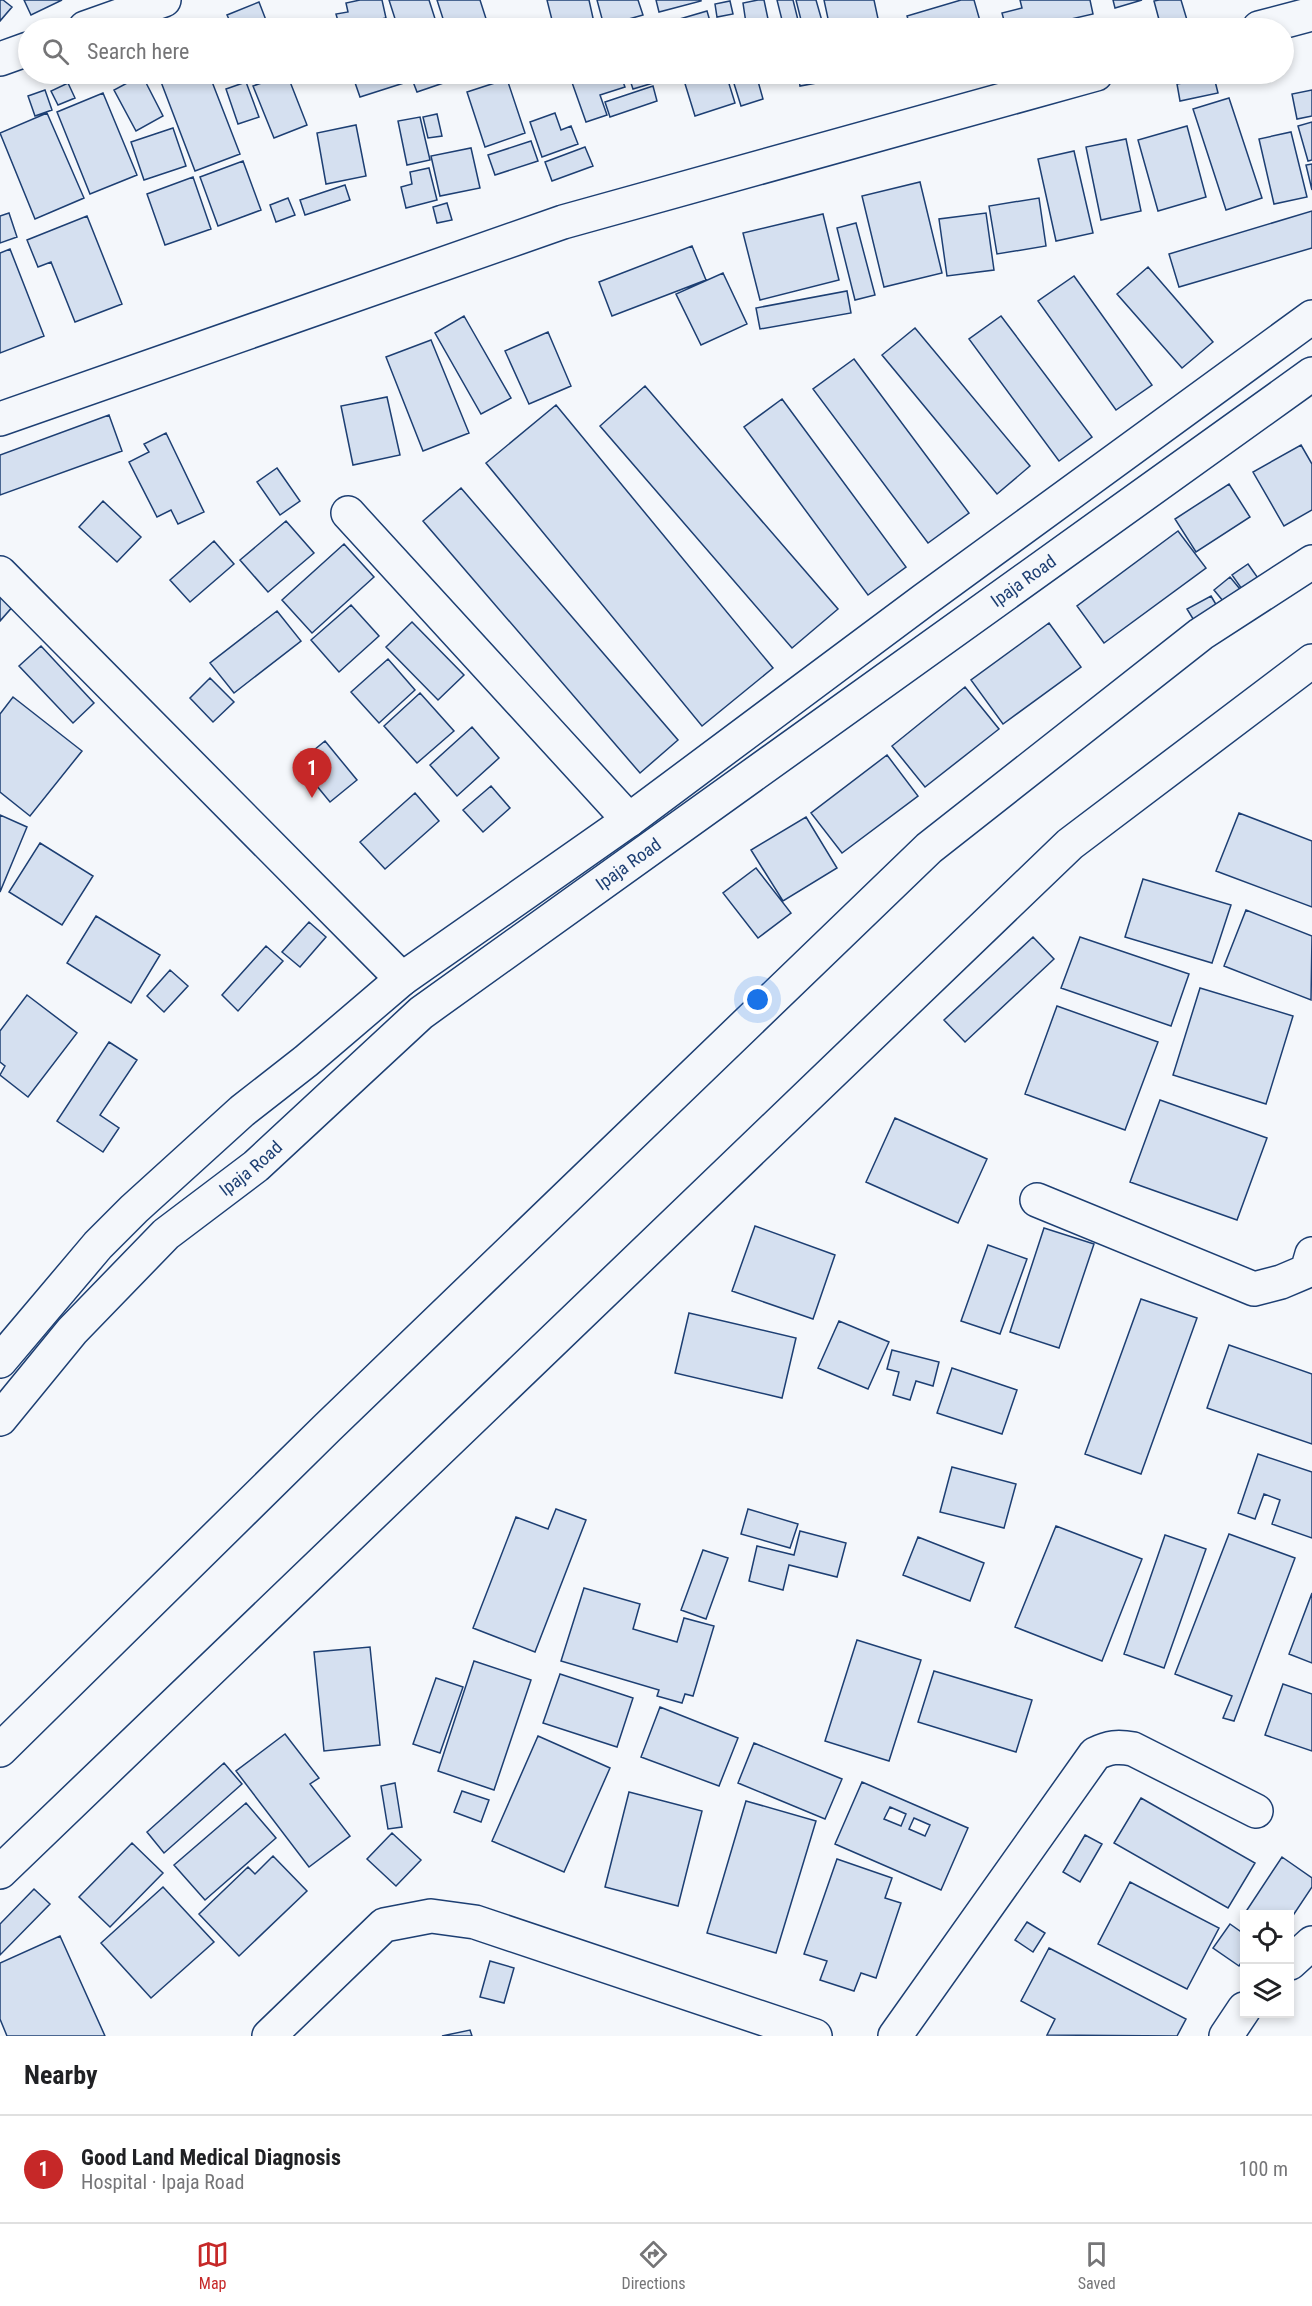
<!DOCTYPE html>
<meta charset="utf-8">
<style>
body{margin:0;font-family:"Roboto Condensed",sans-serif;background:#f2f2f2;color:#202124}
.controls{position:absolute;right:18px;bottom:18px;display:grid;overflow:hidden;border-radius:0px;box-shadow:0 3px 9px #0003}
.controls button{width:54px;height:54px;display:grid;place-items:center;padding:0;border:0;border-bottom:2px solid #e0e0e0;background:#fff;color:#202124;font:30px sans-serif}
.you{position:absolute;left:758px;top:1000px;width:21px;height:21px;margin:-15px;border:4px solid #fff;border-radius:50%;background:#1a73e8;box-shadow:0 0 0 9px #1a73e833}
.badge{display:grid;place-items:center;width:39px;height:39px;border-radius:50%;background:#c62828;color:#fff;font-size:20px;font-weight:700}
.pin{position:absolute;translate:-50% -50px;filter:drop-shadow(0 2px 3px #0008)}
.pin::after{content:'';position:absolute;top:32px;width:21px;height:18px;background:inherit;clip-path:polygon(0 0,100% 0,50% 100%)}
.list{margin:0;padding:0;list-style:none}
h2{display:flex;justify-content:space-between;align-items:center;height:78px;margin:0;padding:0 24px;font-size:26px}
h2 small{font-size:20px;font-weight:400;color:#757577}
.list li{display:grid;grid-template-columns:39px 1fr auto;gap:18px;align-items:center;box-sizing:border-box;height:108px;padding:0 24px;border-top:2px solid #e0e0e0}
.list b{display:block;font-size:22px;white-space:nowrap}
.list p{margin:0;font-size:20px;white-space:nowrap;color:#757577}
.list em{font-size:20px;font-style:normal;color:#757577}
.icon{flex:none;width:33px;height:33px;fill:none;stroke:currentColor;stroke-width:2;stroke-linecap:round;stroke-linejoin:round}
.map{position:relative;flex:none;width:1312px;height:2036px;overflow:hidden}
.search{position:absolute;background:#fff;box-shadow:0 3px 9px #0003;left:18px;right:18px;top:18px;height:66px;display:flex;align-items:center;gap:15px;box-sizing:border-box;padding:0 21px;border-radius:33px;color:#757577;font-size:22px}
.sheet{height:186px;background:#fff}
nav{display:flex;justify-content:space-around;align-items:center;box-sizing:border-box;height:84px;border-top:2px solid #e0e0e0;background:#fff;font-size:16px;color:#757577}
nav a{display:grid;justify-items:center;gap:3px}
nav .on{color:#c62828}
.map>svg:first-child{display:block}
.building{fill:#d5e0f0;stroke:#1d3f73;stroke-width:1.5;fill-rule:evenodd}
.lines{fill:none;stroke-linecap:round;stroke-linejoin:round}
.minor-casing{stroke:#1d3f73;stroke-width:36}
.major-casing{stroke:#1d3f73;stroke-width:36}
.minor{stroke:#f4f7fb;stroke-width:33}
.major{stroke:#f4f7fb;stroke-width:33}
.labels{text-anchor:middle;stroke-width:4.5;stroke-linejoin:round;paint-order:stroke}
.street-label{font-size:18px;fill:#1d3f73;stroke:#f4f7fb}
</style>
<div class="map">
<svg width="1312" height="2036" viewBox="0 0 1312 2036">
<rect width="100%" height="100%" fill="#f4f7fb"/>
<path class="building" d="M0 0H3L12 7 0 21Z
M24 0H62L31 15Z
M360 0H382L386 18 340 28 336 14 348 12 346 3Z
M389 0H429L438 28H398Z
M437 0H480L489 28H446Z
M547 0H589L595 27 554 28Z
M597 0H638L643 15 604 26Z
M656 0H701V1L659 12Z
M758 0H764L768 19 746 23 743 3Z
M777 0H793L800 28H784Z
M796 0H816L824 28H803Z
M824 0H874L880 28H830Z
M961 0H974L982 28H911L907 16Z
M1020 0H1090L1093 14 1032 28H1006L1002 13 1022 8Z
M1113 0H1142L1115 8Z
M1159 0H1181L1187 20 1161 27 1154 1Z
M730 1 733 14 717 17 715 4Z
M259 2 269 28H233L227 15Z
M707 11 712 28H668L666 23Z
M386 18 390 28H356Z
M316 22 317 28H297L296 26Z
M654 24 655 28H638Z
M103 74H128L107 83Z
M158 74H209L240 154 195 171Z
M287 74 307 125 274 138 253 86Z
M352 74H404L407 82 360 97Z
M410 74H456L458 78 417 92Z
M569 74H620L625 87 600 95 607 115 586 122Z
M628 74H669L670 78 633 89Z
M682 74H726L735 103 695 116Z
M731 74H756L763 99 741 106Z
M798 74H865L800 86Z
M142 75 163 116 136 131 114 90Z
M1214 77 1218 93 1180 101 1177 84Z
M507 79 525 133 485 147 467 92Z
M246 82 259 117 238 124 226 89Z
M68 83 75 98 58 105 51 91Z
M653 86 657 101 610 117 605 102Z
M45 90 52 110 35 116 28 96Z
M1312 90V116L1297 119 1292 94Z
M103 93 137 175 90 194 57 112Z
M1229 98 1262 198 1226 210 1193 109Z
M47 113 84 198 35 219 0 133Z
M555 113 561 130 571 126 578 144 542 157 530 122Z
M437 114 442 136 428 138 423 117Z
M420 117 430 160 407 165 398 121Z
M1312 122V160L1308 161 1298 126Z
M356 125 366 176 326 184 317 133Z
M1187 126 1206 197 1158 211 1138 140Z
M173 128 186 166 144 180 131 142Z
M1291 132 1307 197 1274 204 1259 139Z
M1126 139 1141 211 1101 220 1086 147Z
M531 141 538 161 495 175 488 155Z
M585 147 593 166 552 181 545 162Z
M471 148 480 188 440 196 431 156Z
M1074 151 1093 233 1056 241 1038 159Z
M243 161 261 210 218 226 200 177Z
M1312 164V190L1306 165Z
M429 168 437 200 406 208 401 187 412 184 410 172Z
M193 177 211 229 165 245 147 194Z
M920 182 942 273 884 287 862 196Z
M345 185 350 200 305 215 300 200Z
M288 198 295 215 276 222 270 205Z
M1039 198 1046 246 997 254 989 206Z
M447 203 452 220 437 223 433 207Z
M1312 211V248L1179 287 1169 254Z
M9 213 17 237 0 243V216Z
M986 213 994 270 947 276 939 219Z
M823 214 839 280 760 300 743 233Z
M87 216 122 304 75 322 51 262 38 267 27 240Z
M856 223 875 295 855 300 837 228Z
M692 246 706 280 612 316 599 282Z
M10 249 44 336 0 353V253Z
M1148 267 1213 342 1182 368 1117 294Z
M723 273 747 324 701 345 676 294Z
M1074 276 1152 385 1116 410 1038 301Z
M847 291 851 313 760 329 756 308Z
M464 316 511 398 481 414 435 333Z
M1001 316 1092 437 1059 461 969 339Z
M915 328 1030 466 997 494 882 355Z
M548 332 571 386 529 404 505 351Z
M431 340 469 433 423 451 386 357Z
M854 359 969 513 928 543 813 389Z
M645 386 838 609 792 648 600 426Z
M387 397 400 455 353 465 341 406Z
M782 399 906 567 868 595 744 427Z
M556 405 773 668 702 726 486 463Z
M109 415 122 451 0 495V455Z
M166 433 204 512 178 524 171 510 157 517 129 462 149 452 144 444Z
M1301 445 1312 464V510L1284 526 1253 472Z
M277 468 300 501 280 515 257 482Z
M1229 484 1250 517 1196 552 1175 519Z
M461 488 678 740 640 773 423 521Z
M103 501 141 537 117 562 79 527Z
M286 521 314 553 268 592 240 560Z
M1178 531 1206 568 1104 643 1077 606Z
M214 541 234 564 190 602 170 580Z
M344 544 374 577 312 633 282 600Z
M1248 564 1260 581 1244 592 1232 575Z
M1230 577 1244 594 1228 607 1214 590Z
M0 578 22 596 0 621Z
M1211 596 1224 618 1201 632 1187 609Z
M351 605 379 636 339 672 311 640Z
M277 611 301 641 234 693 210 663Z
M412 622 464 675 438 700 386 647Z
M1049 623 1081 667 1003 724 971 680Z
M41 646 94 703 73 723 19 666Z
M388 659 415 690 379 723 351 692Z
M210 678 234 702 213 722 190 698Z
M965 687 999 729 925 787 892 746Z
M420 693 454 731 417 763 384 726Z
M13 697 82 751 30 816 0 792V714Z
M472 727 499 758 457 796 430 765Z
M325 741 357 780 330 802 298 763Z
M887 755 918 796 842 853 811 813Z
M491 786 510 808 483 832 463 810Z
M415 793 439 821 385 869 360 842Z
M1239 813 1312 841V907L1216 871Z
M0 815 27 827 0 892Z
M806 817 837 868 783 901 751 850Z
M40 843 93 876 62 925 9 892Z
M756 868 791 913 758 938 723 893Z
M1143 879 1231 905 1212 963 1125 937Z
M1246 910 1312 936 1311 1000 1224 966Z
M96 916 160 955 131 1003 67 963Z
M309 922 326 937 300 967 282 952Z
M1033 937 1054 959 965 1042 944 1020Z
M1080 937 1189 974 1171 1026 1061 988Z
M266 946 283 961 238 1011 222 995Z
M170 970 188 986 164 1012 147 996Z
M1200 988 1293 1016 1266 1104 1173 1075Z
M27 995 77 1033 28 1097 0 1075 5 1066 0 1062V1031Z
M1057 1006 1158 1042 1125 1130 1025 1094Z
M109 1042 137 1060 100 1115 119 1128 103 1152 57 1121Z
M1160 1100 1267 1138 1237 1220 1130 1182Z
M895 1118 987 1159 958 1223 866 1182Z
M755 1226 835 1255 813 1319 732 1291Z
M1044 1228 1094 1244 1059 1348 1010 1332Z
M988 1245 1027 1259 1000 1334 961 1321Z
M1141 1299 1197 1318 1141 1474 1085 1454Z
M689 1313 796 1338 782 1398 675 1373Z
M839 1321 889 1342 868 1389 818 1368Z
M1229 1345 1312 1374V1444L1207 1408Z
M892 1350 939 1362 933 1386 916 1381 910 1400 893 1395 899 1372 887 1369Z
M952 1368 1017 1390 1002 1434 937 1413Z
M1258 1454 1312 1472V1538L1272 1524 1280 1500 1264 1494 1255 1519 1238 1513Z
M952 1467 1016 1484 1004 1528 940 1512Z
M556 1509 586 1520 535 1652 473 1628 516 1517 548 1529Z
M748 1509 798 1524 790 1548 741 1534Z
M1056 1526 1142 1559 1102 1661 1015 1627Z
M800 1531 846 1543 837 1577 789 1565 783 1590 749 1581 757 1546 794 1555Z
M1229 1534 1295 1558 1234 1721 1223 1718 1232 1696 1175 1674Z
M1165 1535 1206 1549 1164 1668 1124 1654Z
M918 1537 984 1563 970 1601 903 1575Z
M703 1550 728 1558 706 1619 681 1610Z
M584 1588 640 1604 633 1629 677 1642 684 1618 714 1626 693 1696 685 1694 682 1703 657 1696 659 1690 561 1661Z
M1312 1593V1663L1289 1654Z
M857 1640 921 1660 889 1761 825 1741Z
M370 1647 380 1745 324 1751 314 1652Z
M474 1661 531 1680 494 1790 438 1771Z
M934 1671 1032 1700 1016 1752 918 1722Z
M560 1674 633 1698 617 1747 543 1723Z
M436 1678 463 1687 440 1753 413 1744Z
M1283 1684 1312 1694V1751L1265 1735Z
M660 1707 738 1738 719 1786 641 1757Z
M285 1734 319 1778 310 1784 350 1836 309 1867 236 1771Z
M538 1736 610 1768 564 1872 492 1841Z
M754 1743 842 1779 825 1819 738 1783Z
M224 1763 242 1784 164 1853 147 1832Z
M862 1782 968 1828 941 1890 835 1844ZM890 1807 906 1814 901 1826 884 1819ZM914 1818 930 1825 925 1836 909 1829Z
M395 1783 402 1827 388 1829 381 1786Z
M462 1791 489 1800 481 1822 454 1812Z
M629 1792 702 1811 678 1906 605 1887Z
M1141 1798 1255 1863 1228 1908 1114 1843Z
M746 1801 816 1821 776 1953 707 1933Z
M246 1803 276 1838 205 1900 174 1865Z
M392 1833 421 1860 396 1886 367 1859Z
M1085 1835 1102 1844 1080 1882 1063 1872Z
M132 1843 163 1873 110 1927 79 1897Z
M273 1856 307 1891 239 1956 199 1914 248 1867 255 1874Z
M1282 1857 1312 1878V1887L1290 1920V1914H1247L1245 1913Z
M837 1859 892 1878 885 1898 901 1903 876 1978 861 1973 854 1991 820 1980 827 1961 804 1954Z
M1130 1882 1219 1928 1187 1989 1098 1944Z
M163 1887 214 1942 151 1998 101 1943Z
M34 1889 50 1904 0 1955V1924Z
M1027 1922 1045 1933 1033 1952 1015 1940Z
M1230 1924 1244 1934V1958L1239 1966 1213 1948Z
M60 1936 105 2036H7L0 2019V1963Z
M1049 1948 1186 2019 1177 2036 1047 2035 1055 2019 1021 2001Z
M490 1961 514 1968 504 2003 480 1997Z
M470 2030 472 2036H442Z"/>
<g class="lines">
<defs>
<path id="minor" d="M85 28 164 0
M1259 28 1312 14
M0 59 28 49
M0 419 563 222 1096 74
M348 513 629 820
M0 573 402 979
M1037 1200 1254 1289 1281 1282 1307 1271 1312 1254
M0 1750 327 1428 929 848 1201 634 1312 562
M0 1872 1070 844 1312 661
M1290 1963 1312 1943
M269 2036 384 1925 431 1916 475 1922 815 2036
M895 2036 1095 1754C1109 1747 1118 1746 1133 1749L1256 1811
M1226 2036 1244 2009"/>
<g id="major">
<path d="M0 1361 98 1245 134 1209 242 1111 306 1061 402 979 629 820 924 600 1312 317"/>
<path id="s1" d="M0 1419 72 1331 166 1234 256 1166 421 1013 1312 374"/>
</g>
</defs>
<use href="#minor" class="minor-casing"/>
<use href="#major" class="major-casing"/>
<use href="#minor" class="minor"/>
<use href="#major" class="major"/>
</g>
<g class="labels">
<g class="street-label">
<text dy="6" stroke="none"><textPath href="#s1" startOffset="1328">Ipaja Road</textPath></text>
<text dy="6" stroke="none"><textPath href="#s1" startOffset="842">Ipaja Road</textPath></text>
<text dy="6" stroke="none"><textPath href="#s1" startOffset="356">Ipaja Road</textPath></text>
</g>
</g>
</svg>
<div class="controls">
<button><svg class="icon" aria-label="locate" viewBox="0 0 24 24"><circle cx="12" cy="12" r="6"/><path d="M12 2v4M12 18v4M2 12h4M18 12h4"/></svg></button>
<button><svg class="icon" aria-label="layers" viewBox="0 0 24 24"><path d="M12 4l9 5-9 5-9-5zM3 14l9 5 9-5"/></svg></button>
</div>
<div class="you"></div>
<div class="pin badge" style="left:312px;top:798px">1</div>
<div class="search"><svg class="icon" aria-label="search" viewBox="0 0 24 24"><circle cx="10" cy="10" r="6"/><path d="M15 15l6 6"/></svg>Search here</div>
</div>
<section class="sheet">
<h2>Nearby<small></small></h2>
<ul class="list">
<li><span class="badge">1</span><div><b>Good Land Medical Diagnosis</b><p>Hospital · Ipaja Road</p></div><em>100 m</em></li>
</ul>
</section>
<nav>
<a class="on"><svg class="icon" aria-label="map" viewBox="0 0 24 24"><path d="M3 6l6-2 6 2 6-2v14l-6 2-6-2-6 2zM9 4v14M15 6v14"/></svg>Map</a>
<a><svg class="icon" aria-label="directions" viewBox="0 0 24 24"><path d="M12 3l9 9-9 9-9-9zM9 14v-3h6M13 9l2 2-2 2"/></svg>Directions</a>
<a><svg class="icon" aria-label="saved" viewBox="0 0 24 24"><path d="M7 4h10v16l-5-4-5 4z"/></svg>Saved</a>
</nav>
